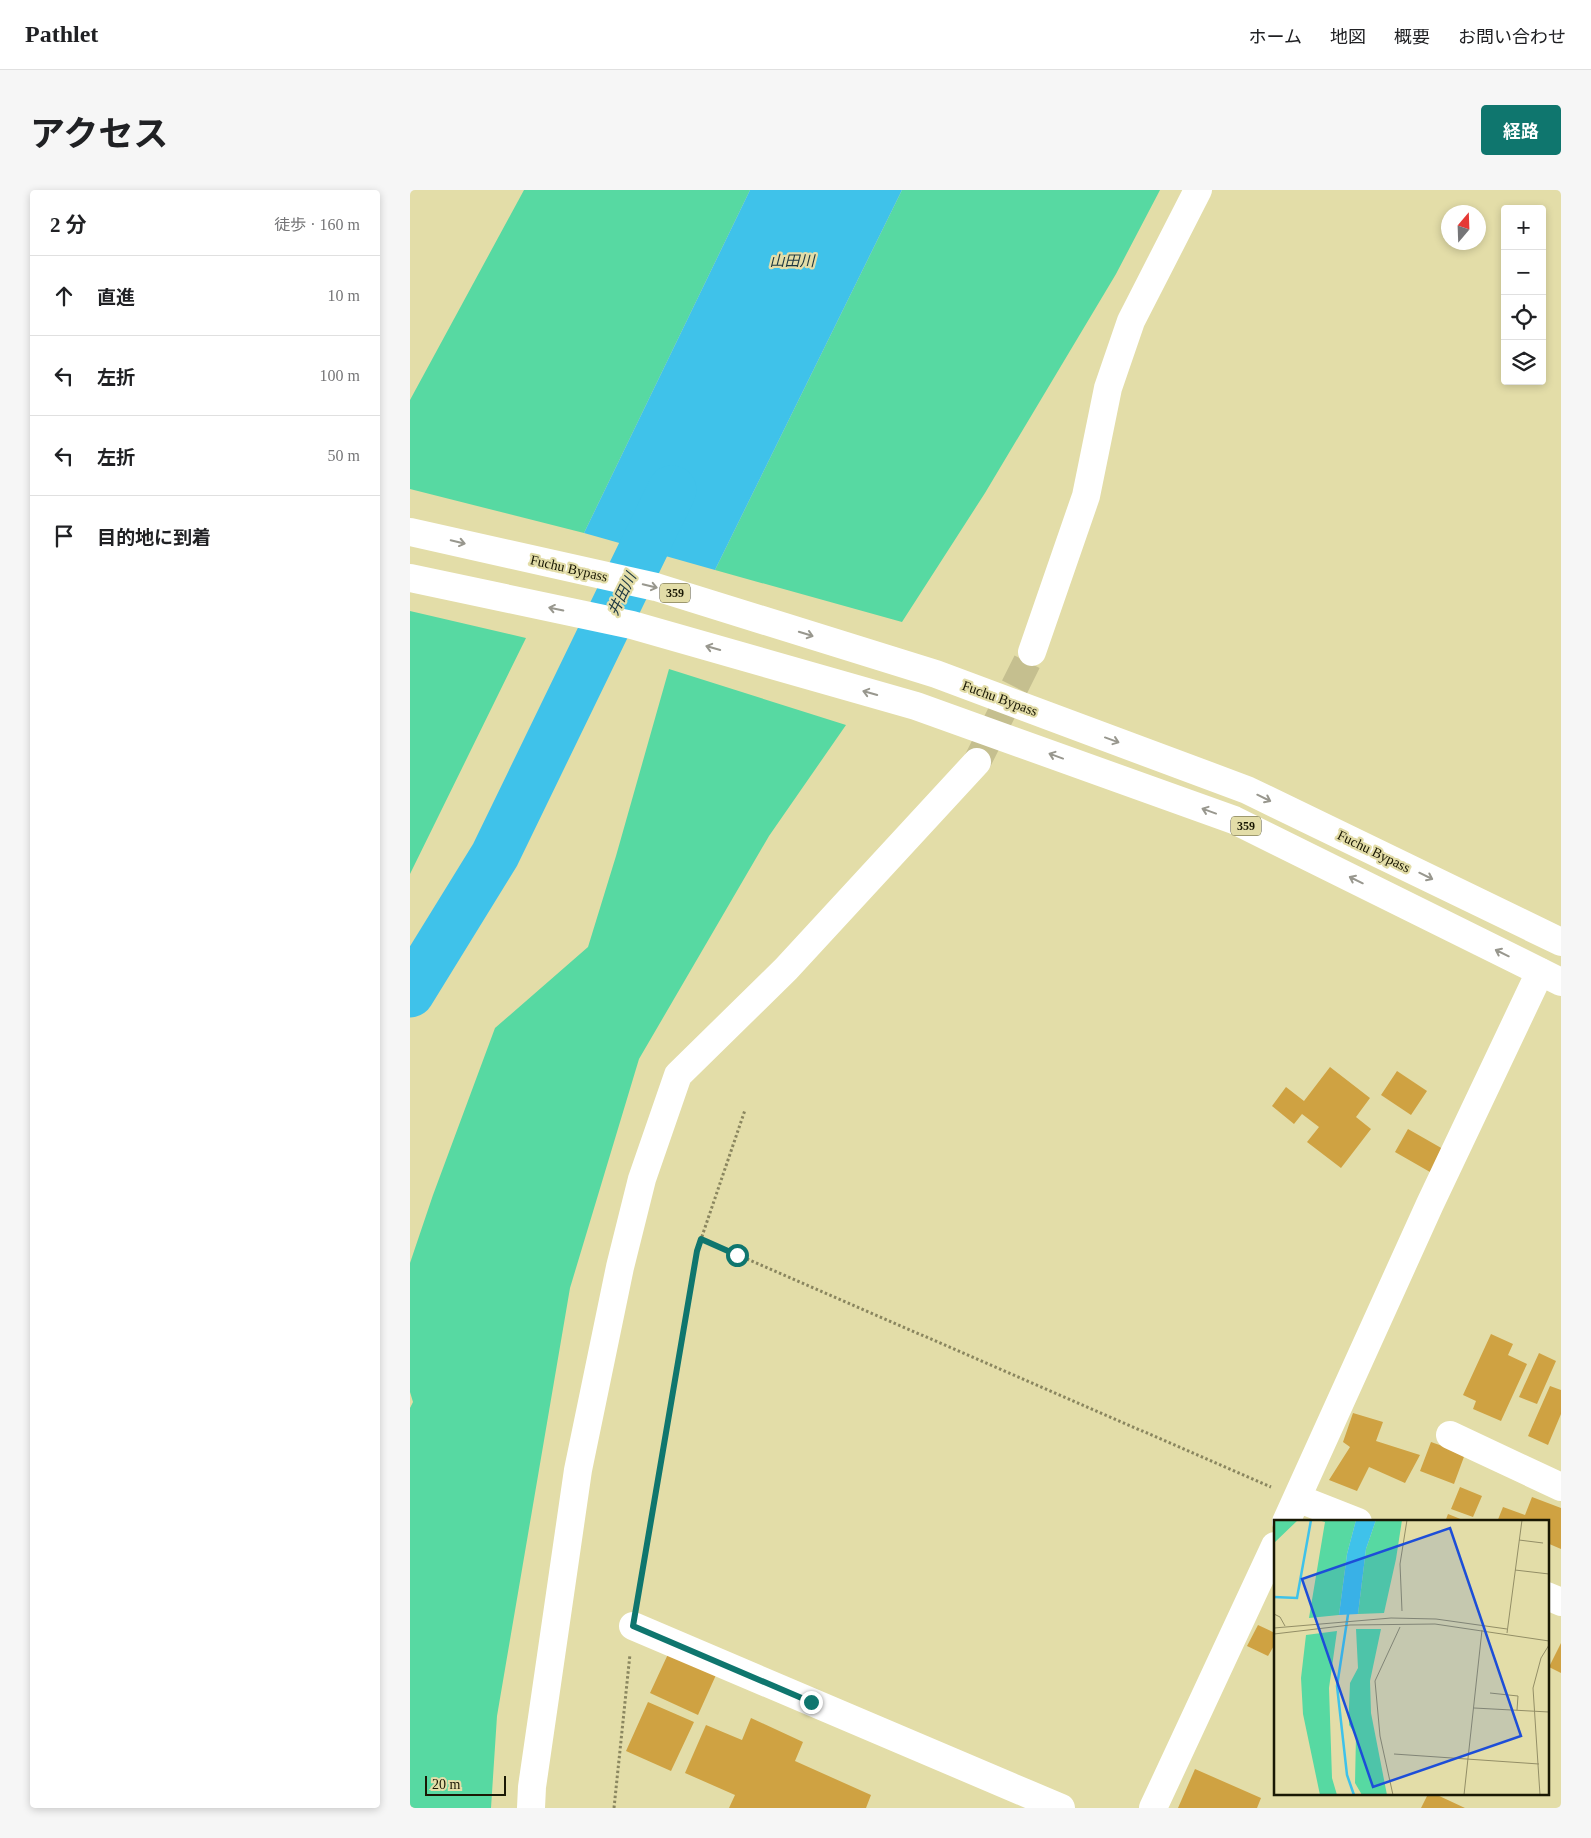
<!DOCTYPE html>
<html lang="ja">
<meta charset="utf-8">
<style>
body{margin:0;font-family:"Times New Roman","Noto Sans JP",serif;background:#f6f6f6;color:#202124}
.controls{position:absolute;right:15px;top:15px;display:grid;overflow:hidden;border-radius:5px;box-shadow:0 2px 8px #0003}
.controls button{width:45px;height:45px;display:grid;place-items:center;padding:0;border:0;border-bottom:1px solid #e0e0e0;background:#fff;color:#202124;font:25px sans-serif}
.compass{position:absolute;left:1031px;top:15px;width:45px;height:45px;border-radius:50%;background:#fff;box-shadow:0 2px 8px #0003;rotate:19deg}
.scale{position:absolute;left:15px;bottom:12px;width:81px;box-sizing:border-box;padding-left:5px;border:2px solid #1a1804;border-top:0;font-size:14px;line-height:18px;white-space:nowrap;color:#1a1804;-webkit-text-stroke:4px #e3dda8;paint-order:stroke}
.stop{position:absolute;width:15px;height:15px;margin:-11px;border:4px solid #0f766e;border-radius:50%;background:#fff}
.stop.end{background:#0f766e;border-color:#fff;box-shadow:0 1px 5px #0008}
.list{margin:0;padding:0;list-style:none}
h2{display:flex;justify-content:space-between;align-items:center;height:65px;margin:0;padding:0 20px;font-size:21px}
h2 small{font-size:16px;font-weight:400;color:#757577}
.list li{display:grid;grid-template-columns:32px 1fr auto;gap:15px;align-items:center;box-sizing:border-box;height:80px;padding:0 20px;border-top:1px solid #e0e0e0}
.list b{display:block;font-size:19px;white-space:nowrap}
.list em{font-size:16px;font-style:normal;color:#757577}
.icon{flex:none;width:28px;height:28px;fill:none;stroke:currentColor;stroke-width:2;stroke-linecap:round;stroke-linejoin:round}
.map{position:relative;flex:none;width:1151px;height:1618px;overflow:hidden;border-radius:5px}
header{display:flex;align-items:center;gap:30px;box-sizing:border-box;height:70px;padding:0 25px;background:#fff;border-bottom:1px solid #e0e0e0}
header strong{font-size:24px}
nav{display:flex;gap:28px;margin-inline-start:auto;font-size:18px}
.intro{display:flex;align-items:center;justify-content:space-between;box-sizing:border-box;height:120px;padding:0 30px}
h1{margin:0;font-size:35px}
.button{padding:12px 22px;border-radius:5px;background:#0f766e;color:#fff;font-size:18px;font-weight:700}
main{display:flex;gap:30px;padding:0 30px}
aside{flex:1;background:#fff;border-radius:5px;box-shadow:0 2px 8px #0003}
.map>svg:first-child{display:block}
.green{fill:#57d9a2}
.water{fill:#3fc2ea}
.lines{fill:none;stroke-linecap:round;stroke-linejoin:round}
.river{stroke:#3fc2ea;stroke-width:49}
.building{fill:#cfa242}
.minor-tunnel{stroke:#c5bf8f;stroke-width:28;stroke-dasharray:28 14;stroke-linecap:butt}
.path{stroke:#8a865f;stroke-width:3;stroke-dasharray:2.5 2.5;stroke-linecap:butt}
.minor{stroke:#fff;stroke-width:28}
.highway{stroke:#fff;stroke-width:28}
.oneway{stroke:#98978e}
.route{stroke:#0f766e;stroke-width:6}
.labels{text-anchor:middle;stroke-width:4.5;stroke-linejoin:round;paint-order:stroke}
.shield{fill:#e3dda8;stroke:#565335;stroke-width:1}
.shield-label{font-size:12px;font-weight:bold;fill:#1a1804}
.street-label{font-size:14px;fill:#1a1804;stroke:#e3dda8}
.water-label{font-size:15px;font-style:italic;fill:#1b3640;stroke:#e3dda8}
.inset-river{fill:none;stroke:#3fc2ea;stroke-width:2.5}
.inset-road{fill:none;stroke:#938e66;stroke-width:1}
.view{fill:#1d4ed8;fill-opacity:0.15;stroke:#1d4ed8;stroke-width:2.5}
.inset-edge{fill:none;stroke:#1a1804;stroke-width:2.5}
</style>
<header>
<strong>Pathlet</strong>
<nav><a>ホーム</a><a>地図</a><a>概要</a><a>お問い合わせ</a></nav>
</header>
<div class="intro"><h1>アクセス</h1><a class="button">経路</a></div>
<main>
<aside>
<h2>2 分<small>徒歩 · 160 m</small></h2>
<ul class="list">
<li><svg class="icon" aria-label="ahead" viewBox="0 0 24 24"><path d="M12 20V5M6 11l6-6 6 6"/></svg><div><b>直進</b></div><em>10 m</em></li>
<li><svg class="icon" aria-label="left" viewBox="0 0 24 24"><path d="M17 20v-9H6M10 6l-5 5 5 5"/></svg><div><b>左折</b></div><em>100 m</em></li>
<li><svg class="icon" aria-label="left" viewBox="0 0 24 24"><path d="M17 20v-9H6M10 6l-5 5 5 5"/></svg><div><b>左折</b></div><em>50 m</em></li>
<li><svg class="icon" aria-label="arrive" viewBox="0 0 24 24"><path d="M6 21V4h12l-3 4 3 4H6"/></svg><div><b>目的地に到着</b></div></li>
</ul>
</aside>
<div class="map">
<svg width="1151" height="1618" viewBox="0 0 1151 1618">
<rect width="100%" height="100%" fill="#e3dda8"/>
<path class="green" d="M114 0H340L174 343 0 299V210Z
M492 0H750L706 84 575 303 492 432 305 380Z
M0 421 116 448 0 684Z
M259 479 436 535 359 646 229 869 160 1098 87 1526 81 1618H0V1218L3 1212 0 1202V1073L23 1005 85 838 178 757 206 666Z"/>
<path class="water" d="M340 0H492L305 380 174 343Z"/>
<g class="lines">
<path class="river" d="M0 803 85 665 262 300"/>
</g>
<path class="building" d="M920 877 960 908 946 927 961 939 931 978 897 952 909 937 892 924 884 934 862 916 876 897 894 911Z
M987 881 1017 901 1001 925 971 905Z
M998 939 1033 959 1020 982 985 962Z
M1081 1144 1103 1154 1098 1165 1117 1174 1091 1231 1063 1219 1066 1211 1053 1205Z
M1129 1163 1146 1171 1127 1214 1109 1207Z
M1140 1196 1151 1200V1224L1138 1255 1118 1246Z
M943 1223 973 1232 966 1251 1010 1265 995 1293 959 1277 947 1301 919 1290 940 1257 933 1252Z
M1021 1252 1055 1264 1044 1294 1010 1281Z
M1050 1297 1072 1306 1063 1327 1041 1319Z
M1122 1307 1151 1318V1359L1137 1353V1332H1087L1093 1317 1115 1325Z
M1038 1324 1058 1332H1035Z
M848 1435 865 1443V1454L858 1466 837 1456Z
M1151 1453V1483L1139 1477Z
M259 1462 306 1485 288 1525 240 1503Z
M238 1512 284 1532 261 1581 216 1561Z
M341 1528 393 1552 385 1571 461 1605 456 1618H319L325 1605 275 1583 296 1535 332 1550Z
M785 1579 851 1608 847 1618H768Z
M1018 1604H1025L1055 1618H1011Z"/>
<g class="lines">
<path class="minor-tunnel" d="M567 572 622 462"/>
<path class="path" d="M291 1049 861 1297
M227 1411 287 1061 335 920
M204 1618 220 1464"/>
<path class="minor" d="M622 462 676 306 698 198 721 131 788 0
M1040 1245 1151 1297
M887 1308 948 1332
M876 1332 1020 1014 1130 782
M1137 1406 1151 1412
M223 1436 651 1618
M121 1618 122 1597 168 1280 210 1077 232 989 268 885 376 779 567 572
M743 1618 865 1356"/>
<path class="highway" d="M0 342 246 397 526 484 837 600 1151 752
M0 388 222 435 506 516 824 630 1151 792"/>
</g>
<defs><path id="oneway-shaft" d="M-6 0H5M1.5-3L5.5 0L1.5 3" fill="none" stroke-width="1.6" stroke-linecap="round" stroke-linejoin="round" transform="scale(1.25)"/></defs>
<g class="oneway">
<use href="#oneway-shaft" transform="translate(48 352) rotate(13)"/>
<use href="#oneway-shaft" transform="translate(240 396) rotate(14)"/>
<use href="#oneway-shaft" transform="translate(146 419) rotate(-168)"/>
<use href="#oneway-shaft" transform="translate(396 444) rotate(17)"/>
<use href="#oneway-shaft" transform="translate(303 458) rotate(-164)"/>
<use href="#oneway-shaft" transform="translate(460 503) rotate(-164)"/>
<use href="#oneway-shaft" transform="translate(702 550) rotate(20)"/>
<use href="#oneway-shaft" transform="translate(646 566) rotate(-160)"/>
<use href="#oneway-shaft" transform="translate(854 608) rotate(26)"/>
<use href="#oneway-shaft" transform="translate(799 621) rotate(-160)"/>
<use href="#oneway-shaft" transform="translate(1016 686) rotate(26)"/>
<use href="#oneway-shaft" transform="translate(946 690) rotate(-154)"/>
<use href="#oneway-shaft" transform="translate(1092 763) rotate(-154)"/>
</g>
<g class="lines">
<path class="route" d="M327 1065 291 1049 287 1061 223 1436 401 1512"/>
</g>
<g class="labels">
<g class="shield">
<rect x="250" y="393.5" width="30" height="19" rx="4"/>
<rect x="821" y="626.5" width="30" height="19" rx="4"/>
</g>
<g class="shield-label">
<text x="265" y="407">359</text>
<text x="836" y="640">359</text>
</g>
<g class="street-label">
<text transform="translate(159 378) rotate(13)" y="5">Fuchu Bypass</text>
<text transform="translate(590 508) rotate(20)" y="5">Fuchu Bypass</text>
<text transform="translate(964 661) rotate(26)" y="5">Fuchu Bypass</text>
</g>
<g class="water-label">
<text x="382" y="76">山田川</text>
<text transform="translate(212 404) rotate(-64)" y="5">井田川</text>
</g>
</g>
<g transform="translate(864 1330)">
<rect width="275" height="275" fill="#e3dda8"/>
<path d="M0 0H24L0 23ZM44 0H82L73 34 65 95 35 98 51 2ZM102 0H128L122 39 110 93 84 94 92 29ZM82 109H107L96 161 97 193 113 275H88L81 263 82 215 75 205V187L76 163 84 148ZM63 111 55 168 58 258 63 275H46L29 194 27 158 32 115Z" fill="#57d9a2"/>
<path d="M82 0H102L92 29 84 94 65 95 73 34Z" fill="#3fc2ea"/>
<path class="inset-river" d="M0 77 23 78 37 0M75 88 63 166 73 255 80 275"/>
<path class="inset-road" d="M245 20 269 23M241 50 275 54M128 91 126 44 133 0M0 94 6 97 11 106M0 108 117 98 162 99 233 109M233 113 248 0M0 114 76 105 161 104 275 121M216 173 244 176 243 190M200 188 275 192M120 234 265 244M119 275 106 216 101 161 126 107M190 275 208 110M266 275 259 168 267 138 275 125"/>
<path class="view" d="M176 8 247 216 99 267 28 59Z"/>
<rect width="275" height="275" class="inset-edge"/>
</g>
</svg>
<div class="controls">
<button>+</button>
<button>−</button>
<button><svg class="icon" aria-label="locate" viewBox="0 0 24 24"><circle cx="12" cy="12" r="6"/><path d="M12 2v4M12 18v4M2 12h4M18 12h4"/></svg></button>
<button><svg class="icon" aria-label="layers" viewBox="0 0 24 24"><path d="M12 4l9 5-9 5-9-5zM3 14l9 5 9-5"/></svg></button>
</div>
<svg class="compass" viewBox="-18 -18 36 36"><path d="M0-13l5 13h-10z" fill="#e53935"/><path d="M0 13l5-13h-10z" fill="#757577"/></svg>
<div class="scale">20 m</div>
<div class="stop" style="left:327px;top:1065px"></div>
<div class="stop end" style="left:401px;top:1512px"></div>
</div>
</main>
